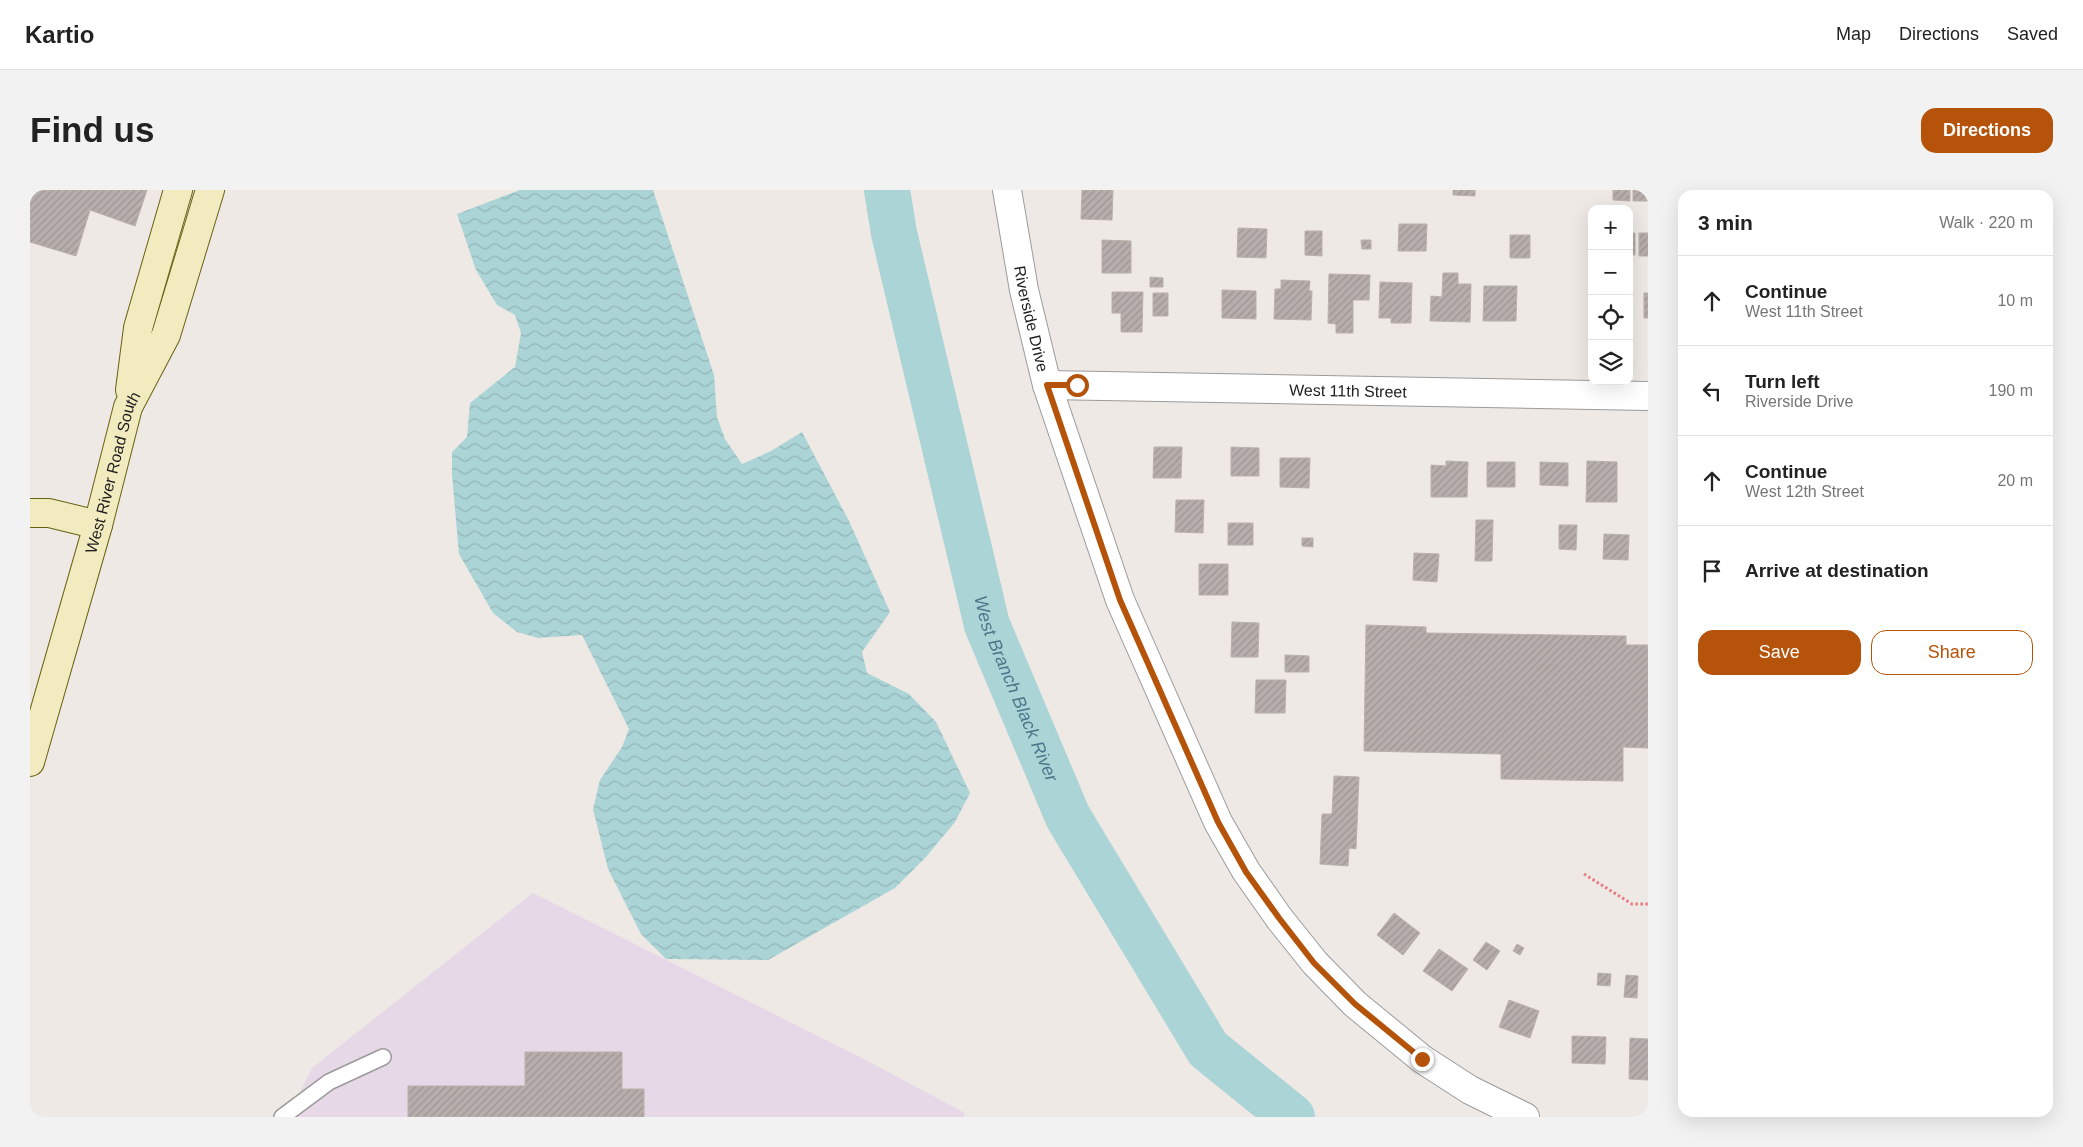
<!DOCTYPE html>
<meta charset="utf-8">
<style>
body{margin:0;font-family:Helvetica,sans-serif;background:#f2f2f2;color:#222}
.controls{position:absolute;right:15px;top:15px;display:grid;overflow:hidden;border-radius:10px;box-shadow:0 5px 20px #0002}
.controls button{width:45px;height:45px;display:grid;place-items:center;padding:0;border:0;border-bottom:1px solid #e0e0e0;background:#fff;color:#222;font:25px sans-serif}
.stop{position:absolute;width:15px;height:15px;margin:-11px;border:4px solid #b45309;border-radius:50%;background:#fff}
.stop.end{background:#b45309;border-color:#fff;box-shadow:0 1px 5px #0008}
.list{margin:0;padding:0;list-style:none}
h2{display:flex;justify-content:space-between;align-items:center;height:65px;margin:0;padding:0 20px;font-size:21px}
h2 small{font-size:16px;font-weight:400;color:#767676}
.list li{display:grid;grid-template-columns:32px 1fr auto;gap:15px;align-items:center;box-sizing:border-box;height:90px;padding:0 20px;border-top:1px solid #e0e0e0}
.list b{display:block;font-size:19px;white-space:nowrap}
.list p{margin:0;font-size:16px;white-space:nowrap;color:#767676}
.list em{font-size:16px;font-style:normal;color:#767676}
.actions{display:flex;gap:10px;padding:15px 20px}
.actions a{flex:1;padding:11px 0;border:1px solid #b45309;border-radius:15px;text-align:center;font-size:18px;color:#b45309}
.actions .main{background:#b45309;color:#fff}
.icon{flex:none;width:28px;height:28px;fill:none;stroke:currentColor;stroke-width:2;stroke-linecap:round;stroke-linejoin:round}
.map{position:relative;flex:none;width:1618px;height:927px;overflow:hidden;border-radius:15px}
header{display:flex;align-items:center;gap:30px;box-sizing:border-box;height:70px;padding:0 25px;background:#fff;border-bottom:1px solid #e0e0e0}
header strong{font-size:24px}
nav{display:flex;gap:28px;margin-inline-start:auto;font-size:18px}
.intro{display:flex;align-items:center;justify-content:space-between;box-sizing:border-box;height:120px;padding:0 30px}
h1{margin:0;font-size:35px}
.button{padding:12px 22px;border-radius:15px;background:#b45309;color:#fff;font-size:18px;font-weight:700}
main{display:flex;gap:30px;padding:0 30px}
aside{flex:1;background:#fff;border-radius:15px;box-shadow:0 5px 20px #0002}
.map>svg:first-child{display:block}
.industrial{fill:#e6d8e6}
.water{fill:url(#water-waves)}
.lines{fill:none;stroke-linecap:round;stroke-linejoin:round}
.river{stroke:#abd4d6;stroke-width:46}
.building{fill:url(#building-hatch);stroke:#bdafa9}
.lane-casing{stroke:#9b9b9b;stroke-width:18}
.street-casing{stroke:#9b9b9b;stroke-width:30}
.secondary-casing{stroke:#676212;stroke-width:30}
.path{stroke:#e87b83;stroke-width:3;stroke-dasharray:2.5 2.5;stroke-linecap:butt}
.lane{stroke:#fff;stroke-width:15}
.street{stroke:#fff;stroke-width:28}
.secondary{stroke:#f1ebbf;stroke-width:28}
.route{stroke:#b45309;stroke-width:6}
.labels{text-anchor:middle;stroke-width:4;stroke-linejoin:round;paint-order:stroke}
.street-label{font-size:16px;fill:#1e1e1e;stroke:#fff}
.water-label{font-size:18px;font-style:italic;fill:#4c778b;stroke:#fff}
</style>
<header>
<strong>Kartio</strong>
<nav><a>Map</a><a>Directions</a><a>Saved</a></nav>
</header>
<div class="intro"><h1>Find us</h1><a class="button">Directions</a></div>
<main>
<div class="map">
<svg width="1618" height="927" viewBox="0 0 1618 927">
<defs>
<pattern id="water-waves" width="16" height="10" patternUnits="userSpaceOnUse" patternTransform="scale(1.25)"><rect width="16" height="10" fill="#abd4d6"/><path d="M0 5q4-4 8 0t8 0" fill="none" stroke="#93b6b7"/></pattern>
<pattern id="building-hatch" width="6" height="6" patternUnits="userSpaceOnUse" patternTransform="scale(1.25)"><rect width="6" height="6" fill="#b6aeab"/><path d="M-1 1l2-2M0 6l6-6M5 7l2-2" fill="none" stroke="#9c9593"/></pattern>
</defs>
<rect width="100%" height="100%" fill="#eee9e5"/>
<path class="industrial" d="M503 703 832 868 933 922 935 927H258L282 878Z"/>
<path class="water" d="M490 0H623L684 185 687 227 695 249 712 274 741 261 772 242 819 331 860 422 832 462 837 483 879 504 906 532 940 603 925 632 896 667 865 698 738 770 636 769 611 744 578 679 563 619 570 590 592 557 599 539 552 445 508 448 487 442 463 423 429 364 422 285V262L437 247 440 213 485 177 491 143 485 125 467 115 446 80 427 24Z"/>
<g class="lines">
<path class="river" id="s1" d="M857 0 864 43 957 435 1038 627 1178 859 1262 927"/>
</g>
<path class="building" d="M0 0H117L105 36 60 20 46 66 0 52Z
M1052 0H1083L1082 30 1051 29Z
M1423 0H1445V6L1423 5Z
M1583 0H1600V11L1583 10Z
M1603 0H1618V11H1603Z
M1369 34H1397L1396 61H1368Z
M1208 38 1237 39 1236 68 1207 67Z
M1275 41H1292V66L1275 65Z
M1599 43H1605V65H1599Z
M1609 43H1618V66H1609Z
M1480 45H1500V68H1480Z
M1072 50 1101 51V83H1072Z
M1331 50H1341V59H1332Z
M1413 83H1428V94H1441L1440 132 1400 131 1401 106 1412 107Z
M1299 84 1340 85 1339 110H1323V143H1306V134L1298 133Z
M1120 87 1133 88V97H1120Z
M1251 90 1280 91 1279 101H1282L1281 130 1244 129 1245 99H1251Z
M1350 92 1382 93 1381 133H1361V128H1349Z
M1454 96H1487L1486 131H1453Z
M1192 100 1226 101V129L1192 128Z
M1082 102H1113L1112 142H1091V123H1082Z
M1123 103H1138V126H1123Z
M1614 103H1618V128H1614Z
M1124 257H1152L1151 288H1123Z
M1201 257 1229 258V286H1201Z
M1250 268H1280L1279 298 1250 297Z
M1416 271 1438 272 1437 307H1401V275L1416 276Z
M1557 271 1587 272V312H1556Z
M1457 272H1485V297H1457Z
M1510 272 1538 273V296L1510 295Z
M1146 310H1174L1173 343 1145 342Z
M1446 330H1463L1462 371H1445Z
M1198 333H1223V355H1198Z
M1529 335H1547L1546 360 1529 359Z
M1574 344 1599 345 1598 370 1573 369Z
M1272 348H1283V357L1272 356Z
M1384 363 1409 364 1407 392 1383 390Z
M1169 374H1198V405H1169Z
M1202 432 1229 433 1228 467H1201Z
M1336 435 1396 437V443L1596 446V455H1618V558L1593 557V591L1471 589V564L1334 561Z
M1255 465 1279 466V482H1255Z
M1226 490H1256L1255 523H1225Z
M1304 586 1329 587 1326 659 1319 658 1318 676 1290 674 1292 624H1302Z
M1364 723 1390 743 1373 765 1347 745Z
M1456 752 1470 761 1457 780 1443 770Z
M1487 754 1494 758 1490 765 1483 761Z
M1409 759 1438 779 1422 801 1393 781Z
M1568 783 1581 784 1580 796 1567 795Z
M1596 785 1608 786 1607 808 1594 807Z
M1479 810 1509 821 1500 848 1469 837Z
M1542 846 1576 847 1575 874 1542 873Z
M1600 848 1618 849V890L1599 889Z
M495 862H592V899H614V927H378V896H495Z"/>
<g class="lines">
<defs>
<path id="lane" d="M252 927 299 892 353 867"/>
<g id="street">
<path id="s2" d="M977 0 994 100 1017 195 1090 410 1188 632 1216 681 1249 728 1285 773 1325 814 1392 869 1440 900 1495 927"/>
<path id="s3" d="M1017 195 1618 206"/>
</g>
<g id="secondary">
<path d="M100 200 108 138 148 0"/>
<path d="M0 323H19L68 335"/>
<path id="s4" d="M0 572 68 335 98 217 136 145 180 0"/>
</g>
</defs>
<use href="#lane" class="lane-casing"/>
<use href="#street" class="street-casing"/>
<use href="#secondary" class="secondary-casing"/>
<path class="path" d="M1554 684 1602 714H1618"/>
<use href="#lane" class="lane"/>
<use href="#street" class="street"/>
<use href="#secondary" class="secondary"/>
</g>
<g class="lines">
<path class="route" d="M1047 195H1017L1090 410 1188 632 1216 682 1249 728 1284 773 1325 814 1392 869"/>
</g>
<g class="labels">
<g class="street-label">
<text dy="6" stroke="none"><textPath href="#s2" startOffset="131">Riverside Drive</textPath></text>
<text dy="6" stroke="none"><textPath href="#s3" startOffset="301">West 11th Street</textPath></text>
<text dy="6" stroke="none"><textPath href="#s4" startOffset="301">West River Road South</textPath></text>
</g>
<g class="water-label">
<text dy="6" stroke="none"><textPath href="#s1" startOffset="516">West Branch Black River</textPath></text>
</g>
</g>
</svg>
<div class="controls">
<button>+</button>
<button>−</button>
<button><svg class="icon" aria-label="locate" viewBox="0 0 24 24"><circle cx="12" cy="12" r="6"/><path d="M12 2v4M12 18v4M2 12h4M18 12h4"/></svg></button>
<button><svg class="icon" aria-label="layers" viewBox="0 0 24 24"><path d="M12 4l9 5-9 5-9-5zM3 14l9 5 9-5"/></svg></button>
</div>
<div class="stop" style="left:1047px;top:195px"></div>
<div class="stop end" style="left:1392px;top:869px"></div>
</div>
<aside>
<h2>3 min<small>Walk · 220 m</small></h2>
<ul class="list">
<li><svg class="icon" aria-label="ahead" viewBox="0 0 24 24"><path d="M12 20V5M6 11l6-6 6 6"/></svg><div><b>Continue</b><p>West 11th Street</p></div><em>10 m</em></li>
<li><svg class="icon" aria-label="left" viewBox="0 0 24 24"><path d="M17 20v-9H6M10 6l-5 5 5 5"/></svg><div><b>Turn left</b><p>Riverside Drive</p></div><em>190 m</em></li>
<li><svg class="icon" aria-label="ahead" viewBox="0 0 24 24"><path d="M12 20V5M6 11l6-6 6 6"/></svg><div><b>Continue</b><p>West 12th Street</p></div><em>20 m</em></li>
<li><svg class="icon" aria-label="arrive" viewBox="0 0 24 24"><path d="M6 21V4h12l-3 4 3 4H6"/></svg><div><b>Arrive at destination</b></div></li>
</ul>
<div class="actions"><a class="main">Save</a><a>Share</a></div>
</aside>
</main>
